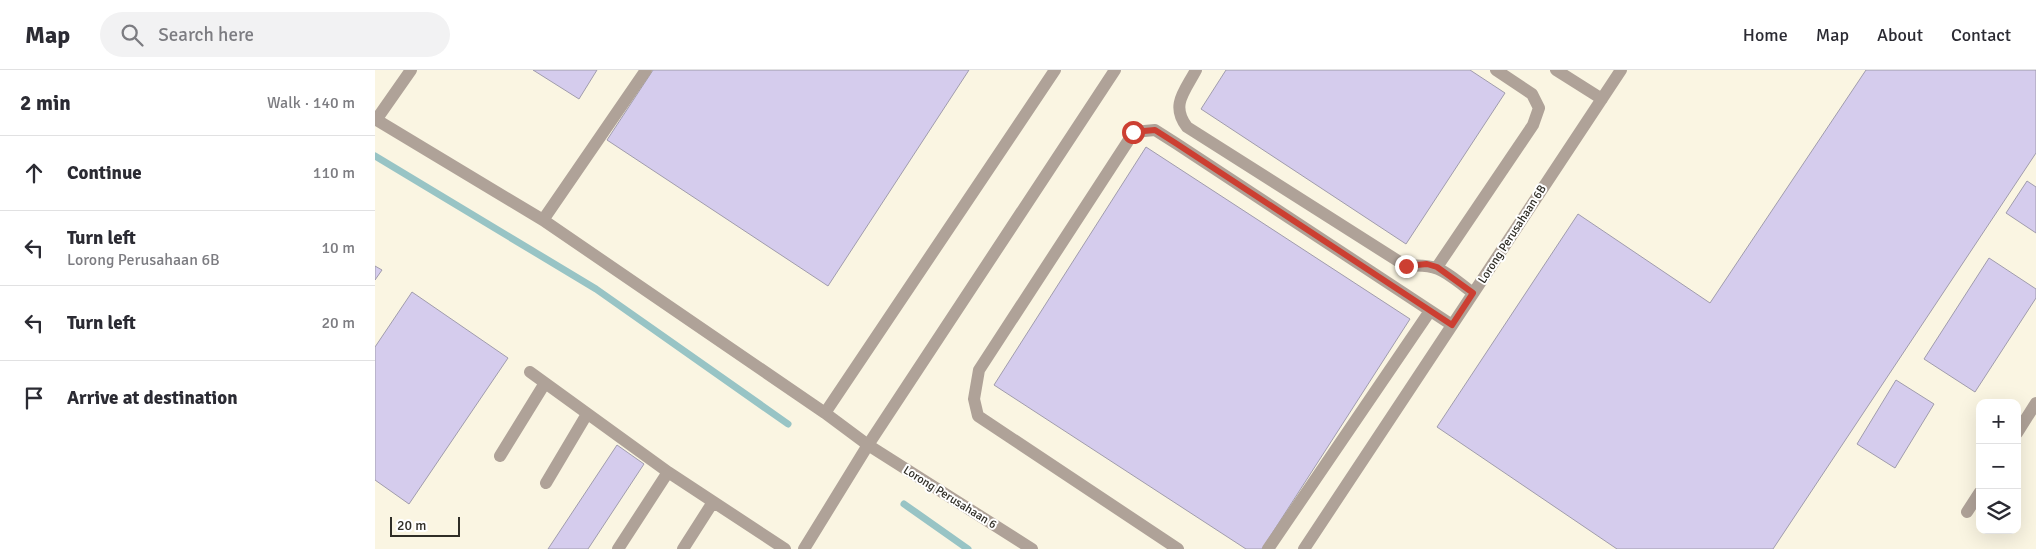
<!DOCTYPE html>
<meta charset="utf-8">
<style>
body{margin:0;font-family:Signika,sans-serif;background:#f2f2f3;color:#2b2b33}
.controls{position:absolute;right:15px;bottom:15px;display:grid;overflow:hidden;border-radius:10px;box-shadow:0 5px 20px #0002}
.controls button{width:45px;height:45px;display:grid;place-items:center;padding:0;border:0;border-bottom:1px solid #e1e1e2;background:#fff;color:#2b2b33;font:25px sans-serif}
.scale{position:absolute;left:15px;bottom:12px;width:70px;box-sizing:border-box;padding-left:5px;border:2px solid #2f2d26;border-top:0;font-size:14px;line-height:18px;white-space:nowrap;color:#2f2d26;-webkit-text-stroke:4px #fff;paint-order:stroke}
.stop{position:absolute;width:15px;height:15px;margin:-11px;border:4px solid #cc3f32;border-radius:50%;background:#fff}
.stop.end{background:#cc3f32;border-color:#fff;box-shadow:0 1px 5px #0008}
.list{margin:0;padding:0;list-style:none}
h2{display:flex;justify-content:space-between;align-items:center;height:65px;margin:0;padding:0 20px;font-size:21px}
h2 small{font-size:16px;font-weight:400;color:#7c7c81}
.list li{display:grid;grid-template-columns:32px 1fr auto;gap:15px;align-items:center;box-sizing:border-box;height:75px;padding:0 20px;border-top:1px solid #e1e1e2}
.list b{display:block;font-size:19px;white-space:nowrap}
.list p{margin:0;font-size:16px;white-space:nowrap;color:#7c7c81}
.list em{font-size:16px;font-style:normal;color:#7c7c81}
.icon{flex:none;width:28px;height:28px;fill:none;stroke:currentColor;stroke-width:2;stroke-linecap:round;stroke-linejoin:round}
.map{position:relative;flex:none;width:1661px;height:479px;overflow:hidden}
header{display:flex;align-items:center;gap:30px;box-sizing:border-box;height:70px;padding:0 25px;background:#fff;border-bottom:1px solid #e1e1e2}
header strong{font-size:24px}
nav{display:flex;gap:28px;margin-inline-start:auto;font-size:18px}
.search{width:350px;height:45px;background:#f2f2f3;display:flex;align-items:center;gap:12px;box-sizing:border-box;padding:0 18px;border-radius:28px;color:#7c7c81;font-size:19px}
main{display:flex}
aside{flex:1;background:#fff}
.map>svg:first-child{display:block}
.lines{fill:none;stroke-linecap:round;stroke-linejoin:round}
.stream{stroke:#98c4c5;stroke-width:7}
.building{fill:#d5cced;stroke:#a09cac}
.minor{stroke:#afa298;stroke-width:12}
.route{stroke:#cc3f32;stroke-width:6}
.labels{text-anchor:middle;stroke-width:4;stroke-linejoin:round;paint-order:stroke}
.street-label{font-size:12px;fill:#2f2d26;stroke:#fff}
</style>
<header>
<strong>Map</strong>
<div class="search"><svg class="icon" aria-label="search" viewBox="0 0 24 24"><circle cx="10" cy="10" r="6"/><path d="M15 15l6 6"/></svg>Search here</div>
<nav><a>Home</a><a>Map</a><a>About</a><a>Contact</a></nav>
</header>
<main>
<aside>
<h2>2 min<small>Walk · 140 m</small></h2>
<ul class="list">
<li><svg class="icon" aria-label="ahead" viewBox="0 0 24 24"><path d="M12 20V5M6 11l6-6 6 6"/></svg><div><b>Continue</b></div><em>110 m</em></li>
<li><svg class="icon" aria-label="left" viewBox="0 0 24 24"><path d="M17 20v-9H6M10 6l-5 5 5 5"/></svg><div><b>Turn left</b><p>Lorong Perusahaan 6B</p></div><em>10 m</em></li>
<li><svg class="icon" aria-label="left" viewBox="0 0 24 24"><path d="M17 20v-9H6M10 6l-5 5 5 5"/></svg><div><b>Turn left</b></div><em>20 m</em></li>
<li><svg class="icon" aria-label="arrive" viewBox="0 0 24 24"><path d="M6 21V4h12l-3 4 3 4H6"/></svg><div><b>Arrive at destination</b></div></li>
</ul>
</aside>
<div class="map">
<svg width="1661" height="479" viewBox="0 0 1661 479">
<rect width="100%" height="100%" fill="#faf5e2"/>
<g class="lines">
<path class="stream" d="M0 86 221 219 413 354
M529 434 593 479"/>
</g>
<path class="building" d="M158 0H222L204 29Z
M278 0H594L453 216 232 70Z
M851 0H1095L1130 23 1031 174 826 39Z
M1491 0H1661V83L1398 479H1242L1062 357 1203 144 1335 233Z
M771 77 1035 249 887 479H871L619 315Z
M1652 111 1661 117V163L1631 143Z
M1614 188 1661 219V228L1600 322 1549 289Z
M0 196 7 200 0 210Z
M37 222 133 288 34 434 0 410V277Z
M1521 310 1559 334 1520 398 1482 374Z
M242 375 269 394 213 479H173Z"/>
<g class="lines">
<path class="minor" d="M821 0C810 21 795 35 812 57L1031 196C1066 193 1071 203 1098 223
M1181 0 1227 29
M0 49 168 150 450 343 493 375 657 479
M1 50 36 0
M168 150 271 0
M1062 197 1158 55 1164 38 1157 24 1121 0
M155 302 293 402
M450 343 680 0
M1642 363 1661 333
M125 386 170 313
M171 413 212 344
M1592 442 1605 422
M243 479 293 402 410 479
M308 479 338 432
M429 479 493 375 740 0
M803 479 603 346 599 329 604 300 759 62 780 60 802 74 1077 255
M893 479 1055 241
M929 479 1246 0"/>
</g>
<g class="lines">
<path class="route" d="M758 62 780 60 802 74 1077 255 1098 223 1062 197 1052 194 1031 196"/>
</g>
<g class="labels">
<g class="street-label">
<text transform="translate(1137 164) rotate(-57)" y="4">Lorong Perusahaan 6B</text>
<text transform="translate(575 427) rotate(32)" y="4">Lorong Perusahaan 6</text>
</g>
</g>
</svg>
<div class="controls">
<button>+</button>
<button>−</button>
<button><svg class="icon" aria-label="layers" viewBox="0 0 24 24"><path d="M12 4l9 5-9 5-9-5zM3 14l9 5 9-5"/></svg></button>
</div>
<div class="scale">20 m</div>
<div class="stop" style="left:758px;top:62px"></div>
<div class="stop end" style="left:1031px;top:196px"></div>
</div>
</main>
